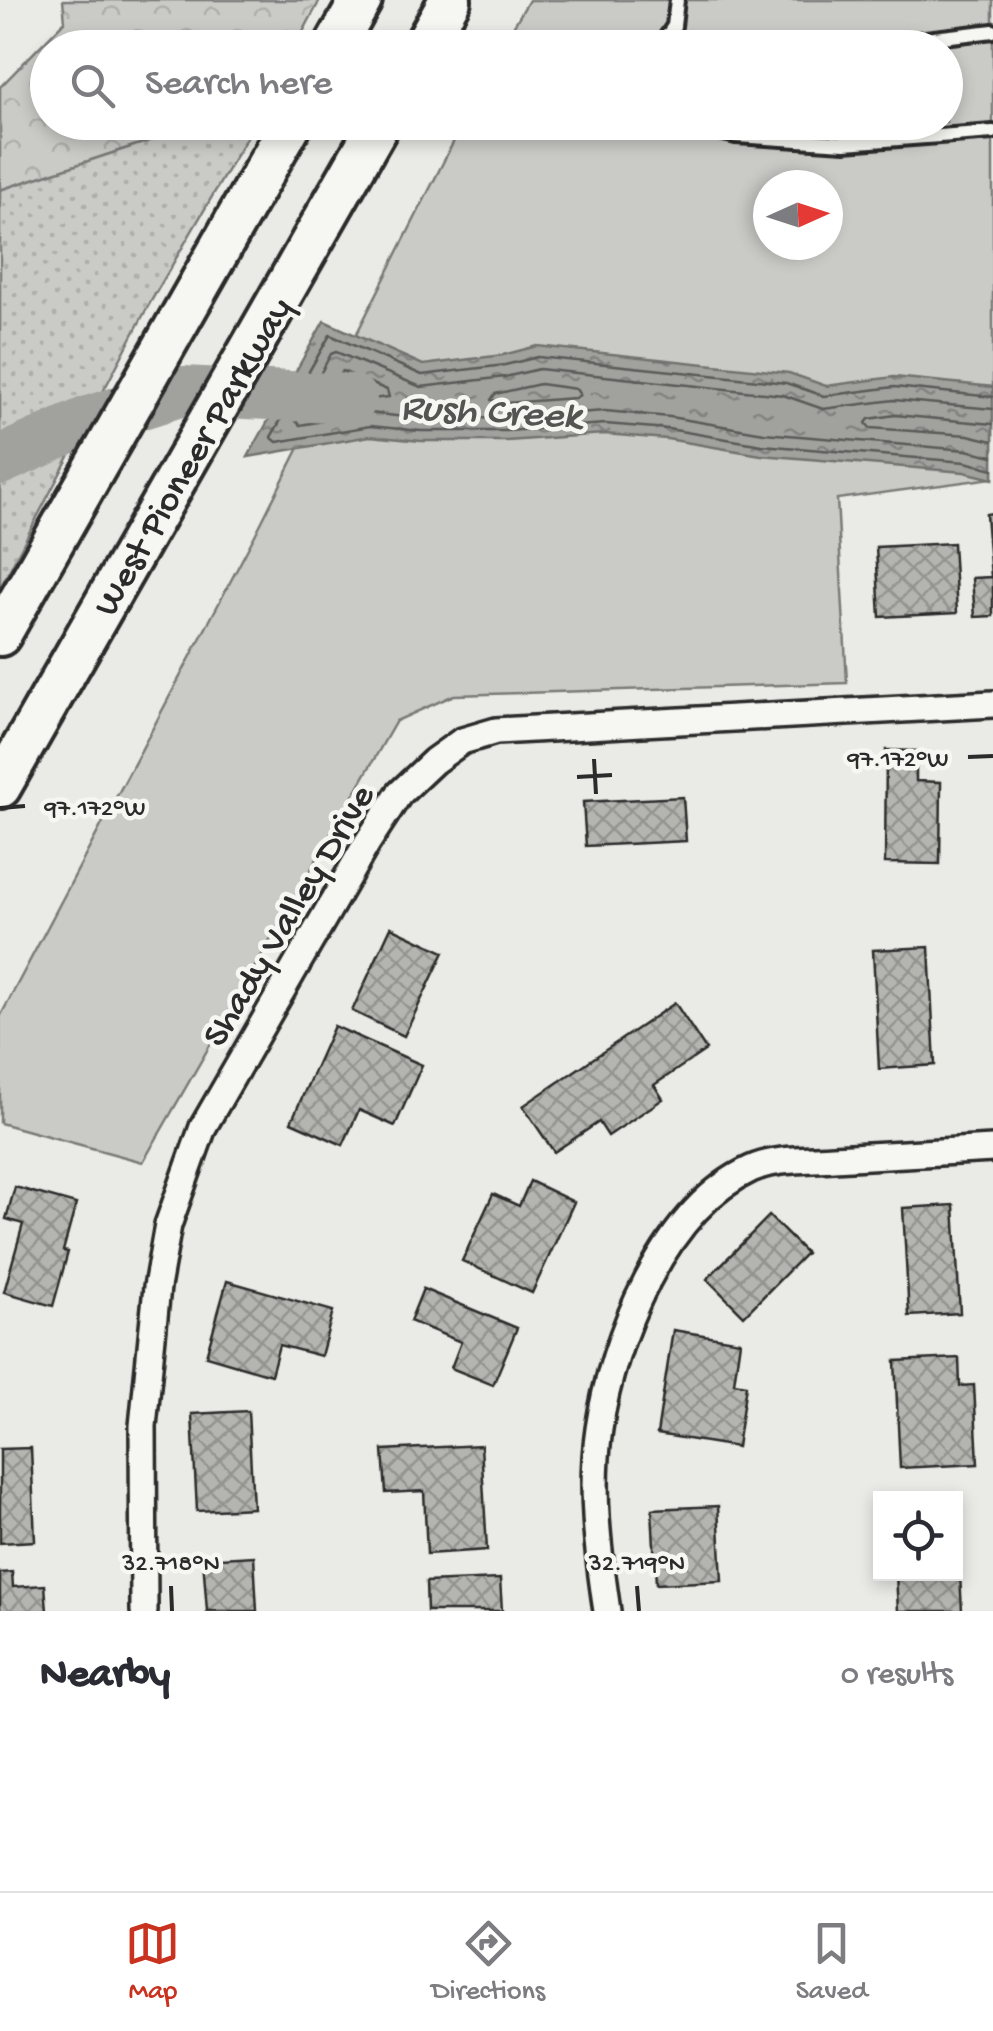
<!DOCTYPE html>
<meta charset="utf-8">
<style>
body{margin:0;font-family:"Gochi Hand",sans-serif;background:#f7f7f7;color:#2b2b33}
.controls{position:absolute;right:30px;bottom:30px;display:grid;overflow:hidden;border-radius:0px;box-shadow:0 5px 15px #0003}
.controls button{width:90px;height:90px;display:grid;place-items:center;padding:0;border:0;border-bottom:2px solid #e1e1e2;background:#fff;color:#2b2b33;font:50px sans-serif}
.compass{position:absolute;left:753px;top:170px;width:90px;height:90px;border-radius:50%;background:#fff;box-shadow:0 5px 15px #0003;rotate:87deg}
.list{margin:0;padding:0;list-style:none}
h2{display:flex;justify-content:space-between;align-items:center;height:130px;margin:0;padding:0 40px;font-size:42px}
h2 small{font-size:32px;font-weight:400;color:#7c7c81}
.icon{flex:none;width:55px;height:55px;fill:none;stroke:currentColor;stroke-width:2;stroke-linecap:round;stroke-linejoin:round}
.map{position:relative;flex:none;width:993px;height:1611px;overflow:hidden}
.search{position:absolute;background:#fff;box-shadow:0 5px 15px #0003;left:30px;right:30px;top:30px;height:110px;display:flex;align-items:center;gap:25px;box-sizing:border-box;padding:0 35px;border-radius:55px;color:#7c7c81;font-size:38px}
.sheet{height:280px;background:#fff}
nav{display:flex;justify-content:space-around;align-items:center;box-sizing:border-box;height:140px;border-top:2px solid #e1e1e2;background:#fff;font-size:28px;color:#7c7c81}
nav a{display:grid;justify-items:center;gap:5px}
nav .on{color:#c8321e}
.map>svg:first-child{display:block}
.grass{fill:#cacac7;stroke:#7a7a79;stroke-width:2.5;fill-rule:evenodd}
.forest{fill:url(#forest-crowns);stroke:#7a7a79;stroke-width:2.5}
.park{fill:url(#park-dots);stroke:#7a7a79;stroke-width:2.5}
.water{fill:url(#water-ripples);stroke:#727270;stroke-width:2.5}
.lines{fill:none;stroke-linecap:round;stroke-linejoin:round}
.shore{stroke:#5a5a59;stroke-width:2.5}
.river{stroke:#a1a19e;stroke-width:50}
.building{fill:url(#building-cross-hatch);stroke:#2b2b2b;stroke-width:2.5}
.lane-casing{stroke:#2b2b2b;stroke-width:20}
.street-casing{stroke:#2b2b2b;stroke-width:32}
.primary-casing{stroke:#2b2b2b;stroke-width:48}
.lane{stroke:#f6f6f2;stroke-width:12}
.street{stroke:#f6f6f2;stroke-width:25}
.primary{stroke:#f6f6f2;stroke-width:40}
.ticks{fill:none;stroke:#2b2b2b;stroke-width:4}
.labels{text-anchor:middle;stroke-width:9;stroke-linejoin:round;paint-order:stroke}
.street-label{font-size:38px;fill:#2b2b2b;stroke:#f6f6f2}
.water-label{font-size:40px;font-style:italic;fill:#545453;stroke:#f6f6f2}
.ticks-label{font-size:25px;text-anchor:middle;fill:#2b2b2b;stroke:#f6f6f2;stroke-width:9;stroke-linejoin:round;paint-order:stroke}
</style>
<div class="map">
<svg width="993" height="1611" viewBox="0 0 993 1611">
<defs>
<pattern id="forest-crowns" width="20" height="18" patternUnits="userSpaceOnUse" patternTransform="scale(2.5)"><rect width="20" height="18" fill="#cacac7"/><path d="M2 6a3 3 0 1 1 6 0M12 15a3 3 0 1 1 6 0" fill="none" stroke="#aeaeab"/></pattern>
<pattern id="park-dots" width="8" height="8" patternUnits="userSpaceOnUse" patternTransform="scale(2.5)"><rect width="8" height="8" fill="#cacac7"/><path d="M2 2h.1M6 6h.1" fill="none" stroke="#aeaeab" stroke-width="1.8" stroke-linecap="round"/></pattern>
<pattern id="water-ripples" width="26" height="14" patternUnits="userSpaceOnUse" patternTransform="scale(2.5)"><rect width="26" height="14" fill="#a1a19e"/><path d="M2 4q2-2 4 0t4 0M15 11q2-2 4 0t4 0" fill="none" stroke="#838381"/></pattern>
<pattern id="building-cross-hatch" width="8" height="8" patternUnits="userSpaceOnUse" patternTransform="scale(2.5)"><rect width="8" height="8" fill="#b4b4b1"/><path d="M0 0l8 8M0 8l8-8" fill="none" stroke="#939390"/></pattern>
</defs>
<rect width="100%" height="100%" fill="#eaeae6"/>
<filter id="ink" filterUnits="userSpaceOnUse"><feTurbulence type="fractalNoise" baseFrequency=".01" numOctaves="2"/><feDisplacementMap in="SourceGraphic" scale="20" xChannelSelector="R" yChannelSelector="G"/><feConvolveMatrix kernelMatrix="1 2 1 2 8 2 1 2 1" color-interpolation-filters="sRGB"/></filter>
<g filter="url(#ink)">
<path class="grass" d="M529 0H993V478L837 499 847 683 454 695 396 721 143 1162 0 1123V1017L255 535 463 123 946 122V48L501 47ZM768 185H828V245H768Z"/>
<path class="forest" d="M63 0H320L295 47 48 48V122L204 123 0 190V87L65 21Z"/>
<path class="park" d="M204 123H255L147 308 0 588V190Z"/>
<path class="water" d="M324 321 423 365 503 355 537 346 789 373 826 386 894 377 993 387V479L964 472 761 455 667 439 604 434 507 441H421L370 436 248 457Z"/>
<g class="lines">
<path class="shore" d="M342 371 387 390 389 397 326 404 324 398Z
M540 384 576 389 580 395 575 398 506 403 491 400 495 394Z
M993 397 894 387 824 396 786 383 538 357 505 365 422 375 330 335 271 437 277 442 370 426 421 431H507L605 424 668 429 762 445 965 462 993 469
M993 409 894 400 823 409 783 395 539 369 505 377 421 387 336 352 331 354 295 420 300 425 370 413 422 419 506 418 605 411 670 417 764 433 966 450 993 456
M993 424 895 415 869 419 866 423 870 428 968 435 993 441"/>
<path class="river" d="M0 460 88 421 183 391 352 399"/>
</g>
<path class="building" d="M993 513V616L975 617 972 578 991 577 986 514Z
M953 543 957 613 880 617 876 547Z
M886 750 916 751V781L941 782 940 864 885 863Z
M683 797 686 841 586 846 583 802Z
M391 927 444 952 404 1036 352 1011Z
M929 947 935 1065 879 1069 873 950Z
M675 1003 706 1050 654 1085 663 1099 608 1136 599 1122 554 1152 523 1106Z
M334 1026 422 1065 395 1126 359 1110 343 1145 291 1122Z
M530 1181 574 1202 532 1293 462 1261 493 1194 519 1206Z
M15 1187 76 1204 63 1251 68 1252 53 1306 4 1292 23 1224 6 1219Z
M954 1205 960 1313 909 1316 903 1208Z
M769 1216 806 1253 744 1316 707 1279Z
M227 1281 333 1311 321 1356 279 1345 271 1375 206 1356Z
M423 1289 517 1328 493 1385 451 1368 461 1342 410 1321Z
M673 1330 740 1341 734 1383 746 1385 737 1447 657 1434Z
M959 1358 960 1386 974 1385 978 1464 900 1468 895 1361Z
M248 1411 253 1508 197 1511 192 1414Z
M481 1445 487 1550 427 1554 424 1491 386 1493 383 1450Z
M31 1448 35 1541 0 1543V1449Z
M956 1504 962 1611H898L896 1574H956Z
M718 1506 722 1581 656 1584 652 1509Z
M254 1556 257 1611H207L203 1559Z
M12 1572 13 1587 45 1585 47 1611H0V1573Z
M500 1579 502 1611H427L426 1582Z"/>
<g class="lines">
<defs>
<path id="lane" d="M659 48 674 26 677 0
M850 48 993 31
M680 122 736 136 845 143 993 132"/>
<path id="street" d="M144 1611 143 1426 157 1287 168 1225 203 1127 367 843 399 794 434 761 462 741 496 731 993 704
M607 1611C598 1551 590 1490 599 1429 612 1340 664 1209 751 1169 775 1158 808 1160 833 1158 887 1155 940 1152 993 1149"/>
<path id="primary" d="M334 48 361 0
M423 48 450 0
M0 635 292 122
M0 787 380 122"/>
</defs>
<use href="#lane" class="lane-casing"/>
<use href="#street" class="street-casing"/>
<use href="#primary" class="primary-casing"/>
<use href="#lane" class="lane"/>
<use href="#street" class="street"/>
<use href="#primary" class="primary"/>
</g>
</g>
<path class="ticks" d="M968 757 993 756M594 759 596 794M577 777 612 775M0 808 25 806M171 1586 172 1611M637 1586 639 1611"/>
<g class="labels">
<g class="street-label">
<text transform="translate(190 455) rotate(-60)" y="13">West Pioneer Parkway</text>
<text transform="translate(286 914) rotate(-59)" y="13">Shady Valley Drive</text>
</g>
<g class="water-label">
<text transform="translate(491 408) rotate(3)" y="14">Rush Creek</text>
</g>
</g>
<g class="ticks-label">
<text x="898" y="766">97.172°W</text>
<text x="95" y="815">97.172°W</text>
<text x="171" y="1570">32.718°N</text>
<text x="637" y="1570">32.719°N</text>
</g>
</svg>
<div class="controls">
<button><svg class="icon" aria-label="locate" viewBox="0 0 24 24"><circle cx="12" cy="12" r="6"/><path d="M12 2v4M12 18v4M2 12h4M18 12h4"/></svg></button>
</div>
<svg class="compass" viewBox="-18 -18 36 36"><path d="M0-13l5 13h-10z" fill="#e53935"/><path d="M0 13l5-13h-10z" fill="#7c7c81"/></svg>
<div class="search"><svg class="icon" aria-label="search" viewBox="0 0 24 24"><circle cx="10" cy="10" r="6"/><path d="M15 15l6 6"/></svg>Search here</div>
</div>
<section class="sheet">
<h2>Nearby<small>0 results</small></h2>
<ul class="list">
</ul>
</section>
<nav>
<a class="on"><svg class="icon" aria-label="map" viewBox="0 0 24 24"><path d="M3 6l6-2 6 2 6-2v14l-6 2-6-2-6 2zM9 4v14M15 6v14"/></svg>Map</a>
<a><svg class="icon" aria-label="directions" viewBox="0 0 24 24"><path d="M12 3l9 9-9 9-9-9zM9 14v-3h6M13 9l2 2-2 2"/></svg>Directions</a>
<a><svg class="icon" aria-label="saved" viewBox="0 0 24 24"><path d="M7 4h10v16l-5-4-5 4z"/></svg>Saved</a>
</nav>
